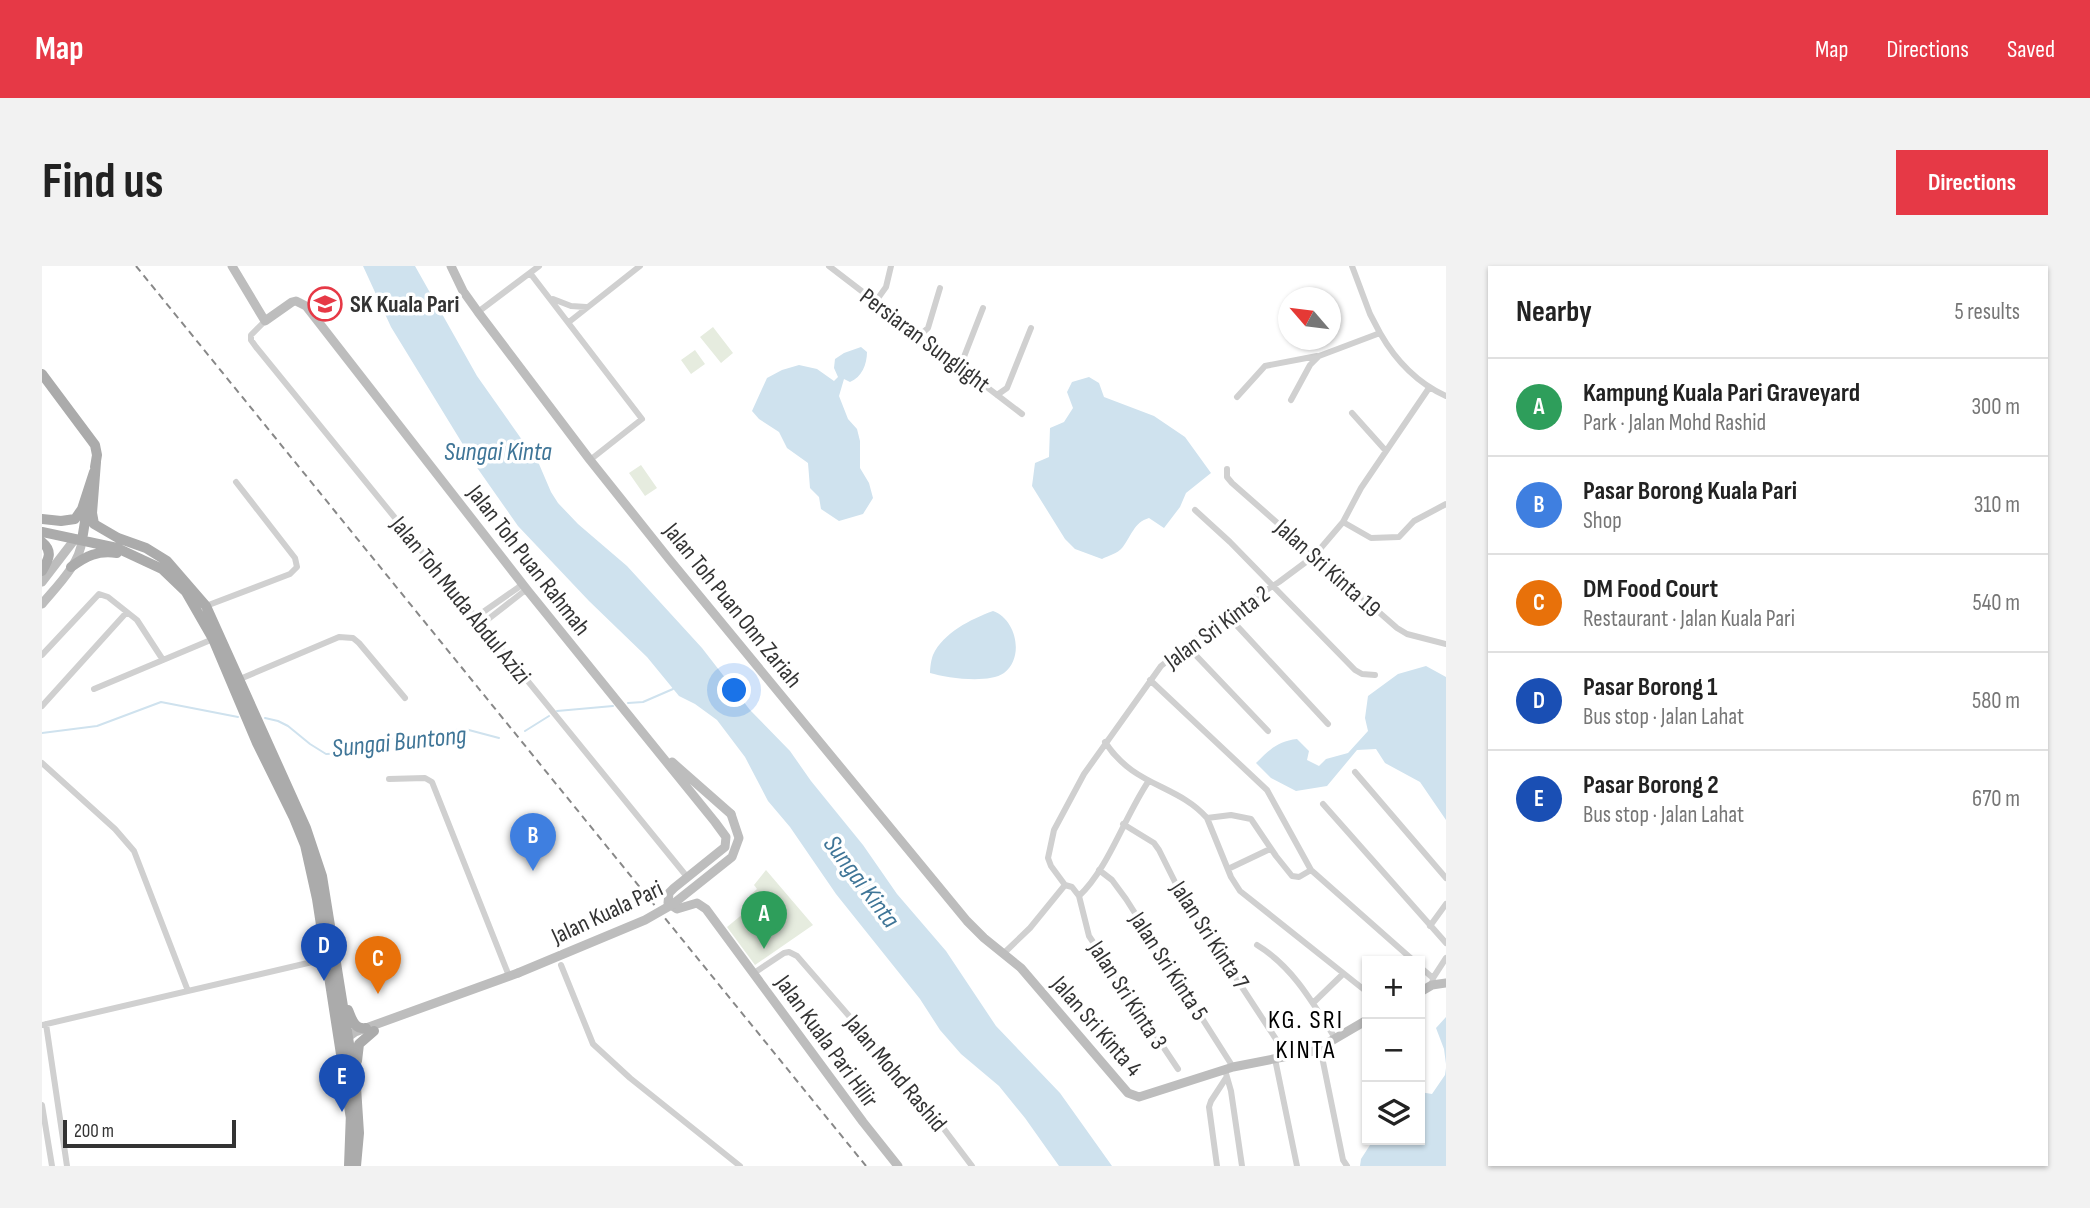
<!DOCTYPE html>
<meta charset="utf-8">
<style>
body{margin:0;font-family:"Sofia Sans Condensed",sans-serif;background:#f2f2f2;color:#222}
.controls{position:absolute;right:21px;bottom:21px;display:grid;overflow:hidden;border-radius:0px;box-shadow:0 2px 5px #0004}
.controls button{width:63px;height:63px;display:grid;place-items:center;padding:0;border:0;border-bottom:2px solid #e0e0e0;background:#fff;color:#222;font:35px sans-serif}
.compass{position:absolute;left:1236px;top:21px;width:63px;height:63px;border-radius:50%;background:#fff;box-shadow:0 2px 5px #0004;rotate:298deg}
.scale{position:absolute;left:21px;bottom:18px;width:173px;box-sizing:border-box;padding-left:7px;border:4px solid #333;border-top:0;font-size:19px;line-height:24px;white-space:nowrap;color:#333;-webkit-text-stroke:5px #fff;paint-order:stroke}
.you{position:absolute;left:693px;top:425px;width:24px;height:24px;margin:-18px;border:5px solid #fff;border-radius:50%;background:#1a73e8;box-shadow:0 0 0 10px #1a73e833}
.badge{display:grid;place-items:center;width:46px;height:46px;border-radius:50%;background:#e63946;color:#fff;font-size:23px;font-weight:700}
.pin{position:absolute;translate:-50% -58px;filter:drop-shadow(0 2px 4px #0008)}
.pin::after{content:'';position:absolute;top:37px;width:24px;height:21px;background:inherit;clip-path:polygon(0 0,100% 0,50% 100%)}
.list{margin:0;padding:0;list-style:none}
h2{display:flex;justify-content:space-between;align-items:center;height:91px;margin:0;padding:0 28px;font-size:30px}
h2 small{font-size:23px;font-weight:400;color:#767676}
.list li{display:grid;grid-template-columns:46px 1fr auto;gap:21px;align-items:center;box-sizing:border-box;height:98px;padding:0 28px;border-top:2px solid #e0e0e0}
.list b{display:block;font-size:26px;white-space:nowrap}
.list p{margin:0;font-size:23px;white-space:nowrap;color:#767676}
.list em{font-size:23px;font-style:normal;color:#767676}
.icon{flex:none;width:38px;height:38px;fill:none;stroke:currentColor;stroke-width:2;stroke-linecap:round;stroke-linejoin:round}
.map{position:relative;flex:none;width:1404px;height:900px;overflow:hidden;border-radius:0px}
header{display:flex;align-items:center;gap:42px;box-sizing:border-box;height:98px;padding:0 35px;background:#e63946;color:#fff}
header strong{font-size:33px}
nav{display:flex;gap:38px;margin-inline-start:auto;font-size:24px}
.intro{display:flex;align-items:center;justify-content:space-between;box-sizing:border-box;height:168px;padding:0 42px}
h1{margin:0;font-size:49px}
.button{padding:18px 32px;border-radius:0px;background:#e63946;color:#fff;font-size:24px;font-weight:700}
main{display:flex;gap:42px;padding:0 42px}
aside{flex:1;background:#fff;border-radius:0px;box-shadow:0 2px 5px #0004}
.map>svg:first-child{display:block}
.green{fill:#e6ecdf}
.water{fill:#cfe2ee}
.lines{fill:none;stroke-linecap:round;stroke-linejoin:round}
.stream{stroke:#cfe2ee;stroke-width:2}
.street{stroke:#d0d0d0;stroke-width:6}
.secondary{stroke:#bdbdbd;stroke-width:9}
.primary{stroke:#ababab;stroke-width:10}
.rail{stroke:#888;stroke-width:2;stroke-dasharray:7 5;stroke-linecap:butt}
.secondary-bridge{stroke:#bdbdbd;stroke-width:9}
.labels{text-anchor:middle;stroke-width:7;stroke-linejoin:round;paint-order:stroke}
.poi-label{font-size:24px;font-weight:bold;fill:#333;stroke:#fff;text-anchor:start}
.street-label{font-size:24px;fill:#333;stroke:#fff}
.water-label{font-size:26px;font-style:italic;fill:#3f7597;stroke:#fff}
.neighbourhood-label{font-size:26px;letter-spacing:2px;fill:#000;stroke:#fff}
</style>
<header>
<strong>Map</strong>
<nav><a>Map</a><a>Directions</a><a>Saved</a></nav>
</header>
<div class="intro"><h1>Find us</h1><a class="button">Directions</a></div>
<main>
<div class="map">
<svg width="1404" height="900" viewBox="0 0 1404 900">
<rect width="100%" height="100%" fill="#fff"/>
<path class="green" d="M671 61 691 87 679 97 658 71Z
M653 84 663 98 649 108 639 94Z
M599 199 615 222 603 230 587 207Z
M724 604 771 659 713 699 685 661 713 638 707 630 715 623 712 619Z"/>
<path class="water" d="M321 0H373L435 110 497 198 509 226 516 237 536 258 585 300 660 382 708 444 748 485 769 515 821 579 855 628 904 685 954 760 1018 827 1070 900H1017L983 852 957 820 919 788 898 764 878 733 794 628 748 561 726 535 703 491 675 454 653 438 637 430 605 391 547 335 476 260 436 203 349 61Z
M819 81 825 86C825 98 820 111 808 116L802 113 797 130 806 153 815 163 818 175V202L827 217 831 232 821 248 797 255 779 243 777 231 768 222 766 197 745 182 737 166 717 153 710 145 725 112 740 104 757 99 775 103 792 115 796 111 792 102 793 93 802 87Z
M1047 111 1057 117 1062 131 1112 150 1143 171 1169 207 1144 227 1138 241 1122 262 1107 252C1092 256 1089 271 1080 282 1076 287 1066 290 1060 293L1033 283 1023 273 990 220 993 197 1007 191 1008 162 1022 156 1031 142 1025 126 1030 116Z
M951 345C974 353 983 391 962 407 946 418 905 412 888 407 888 402 889 394 891 389 901 367 929 353 951 345Z
M1384 400 1404 411V554L1378 516 1343 497 1334 483 1315 484 1285 520 1254 525 1229 512 1214 497C1227 484 1236 475 1255 473L1267 485 1265 494 1277 500 1284 493 1306 487 1326 465 1323 452 1326 430 1356 408Z
M1404 751V798L1402 783 1394 762Z
M1404 802V900H1318L1319 893 1328 879H1345L1352 874H1378V826L1390 828 1403 809Z"/>
<g class="lines">
<path class="stream" d="M586 437 601 436 631 423
M515 445 571 440
M223 452 236 455 246 460 268 478 284 488 309 487 339 475 378 468 423 463 457 472
M483 465 507 450
M0 467 55 460 119 436 196 451"/>
<path class="street" d="M787 0 980 148
M1310 0 1328 48 1338 67
M488 7 600 153 548 194
M511 33 529 40 544 41
M834 35 844 21 849 0
M436 46 497 0
M223 55 209 69V74L214 81 646 612
M527 56 598 0
M877 70 886 62 898 22
M918 101 941 42
M955 129 965 122 989 62
M1195 131 1223 100 1275 90
M1249 134 1268 99 1277 90 1338 67C1354 95 1375 117 1404 130
M1310 147 1344 185
M1185 203V211L1190 217 1355 362 1365 368 1404 378
M1153 244 1188 276 1313 404 1320 408 1333 409
M1301 256 1329 272 1357 271 1372 255 1404 238
M164 340 248 308 255 301 253 292 194 216
M1185 349 1286 458
M434 351 477 321 479 316
M440 358 481 326 486 325
M1144 379 1226 465
M0 389 57 328 66 331 95 354 121 394
M198 413 297 371 311 372 317 377 363 432
M1108 414 1225 524 1269 604 1372 695
M52 423 171 373
M0 440 84 347
M1063 476C1092 521 1135 518 1165 552L1189 611 1198 625 1325 726
M0 497 73 563 92 585 146 725
M1313 506 1404 612
M347 513 383 512 390 516 467 710
M1281 538 1404 677
M1165 552 1189 549 1209 553 1234 590 1250 610 1257 611 1269 604
M1081 558 1112 577 1117 584 1134 618 1156 654 1245 790
M1186 603 1228 583
M1057 604 1070 614 1084 633 1191 801
M1037 630C1066 603 1083 550 1106 516
M1388 660 1404 638
M1215 679C1251 701 1271 737 1293 772
M962 687 988 662 1023 619
M519 699 551 778 588 812 698 900
M1378 701 1391 712
M712 707 742 687 747 686 755 690 880 834 930 900
M1390 719 1391 712 1404 692
M1271 737 1301 708
M4 758 25 900
M0 759 283 693
M1278 781 1301 894 1305 900
M1233 793 1255 900
M1378 801 1379 805
M1136 803 1047 670 1037 630 1030 621 1023 619 1009 600 1006 592 1012 564 1042 508 1119 400 1185 349 1237 316 1272 290 1301 256 1319 222 1387 122
M1183 804 1189 825 1200 900
M0 839 10 900
M1175 900 1167 841 1169 835 1184 812"/>
<path class="secondary" d="M190 0 223 55 250 36 254 35 264 40 486 325 673 556 684 571 683 581 632 622 627 627 626 637 635 643 655 637 664 643 821 856 856 900
M409 0 421 25 436 46 548 194 627 293 925 655 942 672 979 702 1086 827 1097 831 1191 801 1272 785 1325 754
M0 316 33 273
M0 338C15 320 38 298 40 274
M630 496 689 548
M1378 726 1390 719 1404 717
M306 771 313 766 476 707"/>
<path class="primary" d="M0 108 53 179 55 189 53 201
M54 196 50 247 52 258 76 272 104 282 125 295 164 340 264 562 280 610 314 821 317 867 314 900
M0 253 19 255 33 253 40 243 52 206
M0 266 75 282 120 303 144 326 171 373 215 477 252 552 263 579 275 633 309 853
M40 274 45 243
M0 276C11 285 7 293 0 305
M29 301C44 290 56 284 75 287
M306 744C310 753 312 764 324 762
M315 795 317 778 332 765
M307 900 309 846"/>
<path class="rail" d="M94 0 824 900"/>
<path class="secondary-bridge" d="M476 707 603 654 631 638 690 591 697 572 689 548"/>
</g>
<defs>
<symbol id="school-ring" viewBox="-11 -11 22 22"><circle r="9.5" fill="#fff" stroke="#e63946" stroke-width="1.5"/><path d="M0-5L7-2L0 1L-7-2ZM-4 1L0 2.5L4 1V4Q0 6-4 4Z" fill="#e63946"/></symbol>
</defs>
<g fill-rule="evenodd">
<use href="#school-ring" x="264" y="19" width="38" height="38"/>
</g>
<g class="labels">
<g class="poi-label">
<text x="308" y="46">SK Kuala Pari</text>
</g>
<g class="street-label">
<text transform="translate(883 74) rotate(37)" y="8">Persiaran Sunglight</text>
<text transform="translate(487 294) rotate(52)" y="8">Jalan Toh Puan Rahmah</text>
<text transform="translate(1286 302) rotate(42)" y="8">Jalan Sri Kinta 19</text>
<text transform="translate(419 334) rotate(51)" y="8">Jalan Toh Muda Abdul Azizi</text>
<text transform="translate(691 339) rotate(51)" y="8">Jalan Toh Puan Onn Zariah</text>
<text transform="translate(1175 361) rotate(-36)" y="8">Jalan Sri Kinta 2</text>
<text transform="translate(565 646) rotate(-25)" y="8">Jalan Kuala Pari</text>
<text transform="translate(1168 669) rotate(57)" y="8">Jalan Sri Kinta 7</text>
<text transform="translate(1127 700) rotate(57)" y="8">Jalan Sri Kinta 5</text>
<text transform="translate(1086 729) rotate(57)" y="8">Jalan Sri Kinta 3</text>
<text transform="translate(1055 760) rotate(49)" y="8">Jalan Sri Kinta 4</text>
<text transform="translate(785 775) rotate(54)" y="8">Jalan Kuala Pari Hilir</text>
<text transform="translate(854 807) rotate(50)" y="8">Jalan Mohd Rashid</text>
</g>
<g class="water-label">
<text x="456" y="194">Sungai Kinta</text>
<text transform="translate(357 475) rotate(-6)" y="9">Sungai Buntong</text>
<text transform="translate(820 615) rotate(53)" y="9">Sungai Kinta</text>
</g>
<g class="neighbourhood-label">
<text x="1264" y="762">KG. SRI<tspan x="1264" dy="30">KINTA</tspan></text>
</g>
</g>
</svg>
<div class="controls">
<button>+</button>
<button>−</button>
<button><svg class="icon" aria-label="layers" viewBox="0 0 24 24"><path d="M12 4l9 5-9 5-9-5zM3 14l9 5 9-5"/></svg></button>
</div>
<svg class="compass" viewBox="-18 -18 36 36"><path d="M0-13l5 13h-10z" fill="#e53935"/><path d="M0 13l5-13h-10z" fill="#767676"/></svg>
<div class="scale">200 m</div>
<div class="you"></div>
<div class="pin badge" style="left:722px;top:683px;background:#2e9e5b">A</div>
<div class="pin badge" style="left:491px;top:605px;background:#3f7fe0">B</div>
<div class="pin badge" style="left:336px;top:728px;background:#e8710a">C</div>
<div class="pin badge" style="left:282px;top:715px;background:#1a4fb4">D</div>
<div class="pin badge" style="left:300px;top:846px;background:#1a4fb4">E</div>
</div>
<aside>
<h2>Nearby<small>5 results</small></h2>
<ul class="list">
<li><span class="badge" style="background:#2e9e5b">A</span><div><b>Kampung Kuala Pari Graveyard</b><p>Park · Jalan Mohd Rashid</p></div><em>300 m</em></li>
<li><span class="badge" style="background:#3f7fe0">B</span><div><b>Pasar Borong Kuala Pari</b><p>Shop</p></div><em>310 m</em></li>
<li><span class="badge" style="background:#e8710a">C</span><div><b>DM Food Court</b><p>Restaurant · Jalan Kuala Pari</p></div><em>540 m</em></li>
<li><span class="badge" style="background:#1a4fb4">D</span><div><b>Pasar Borong 1</b><p>Bus stop · Jalan Lahat</p></div><em>580 m</em></li>
<li><span class="badge" style="background:#1a4fb4">E</span><div><b>Pasar Borong 2</b><p>Bus stop · Jalan Lahat</p></div><em>670 m</em></li>
</ul>
</aside>
</main>
